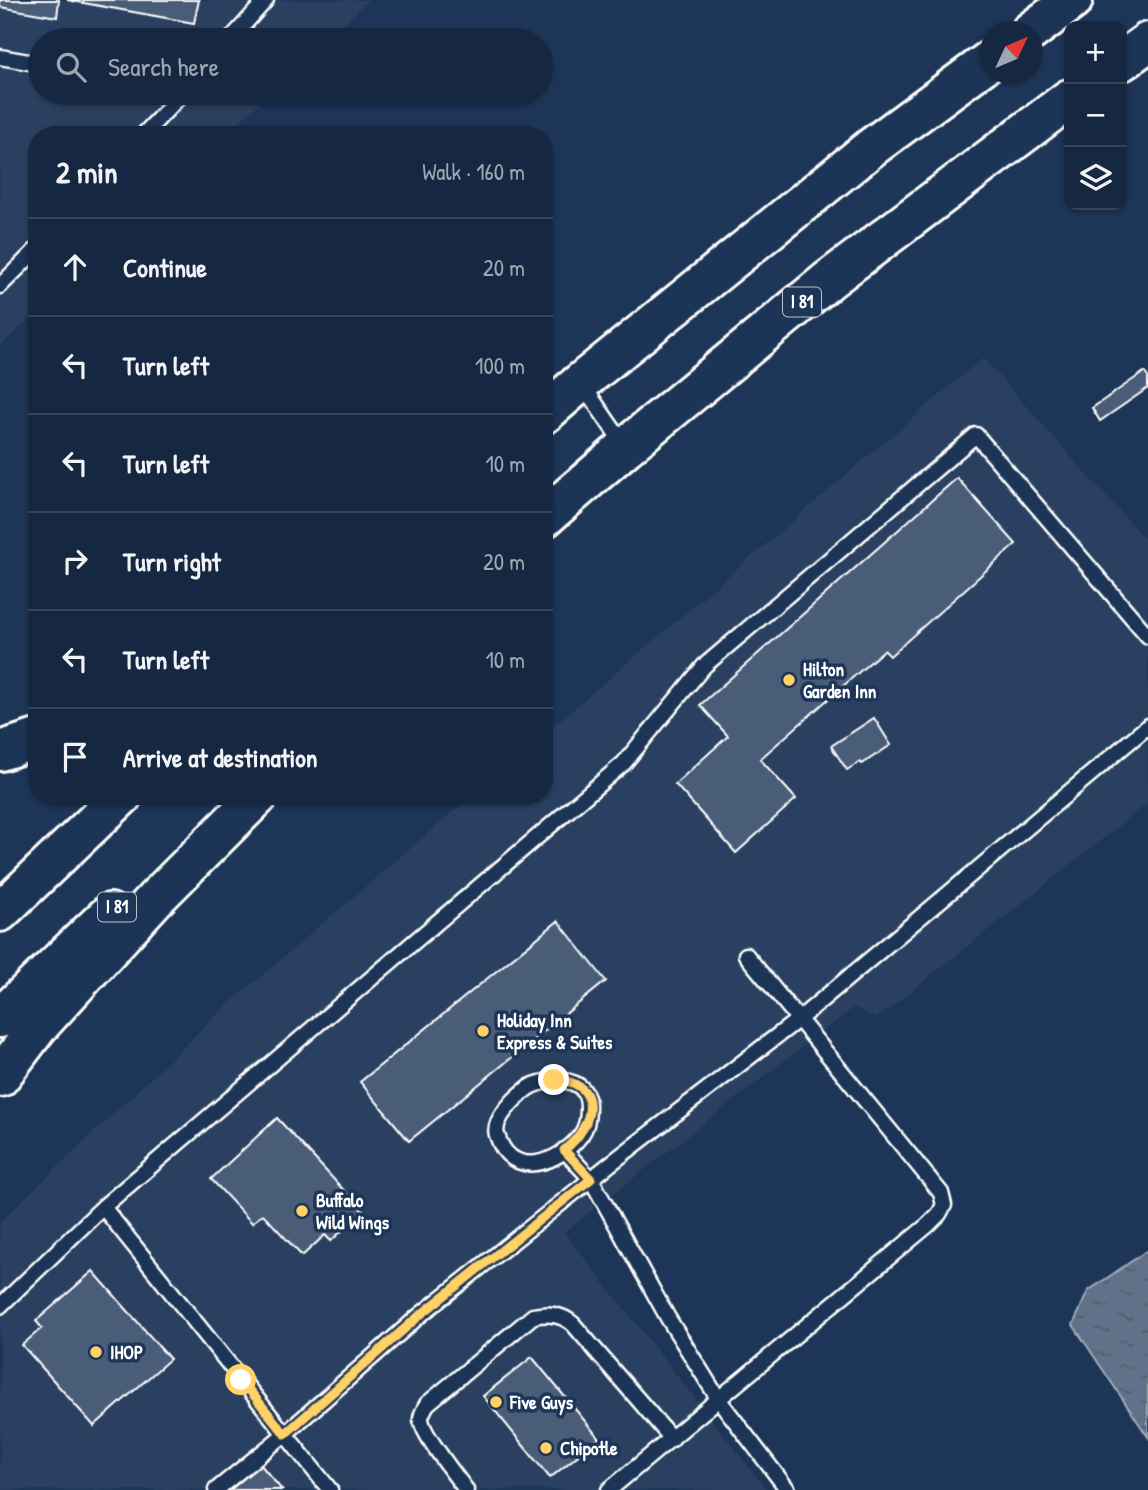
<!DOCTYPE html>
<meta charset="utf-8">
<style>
body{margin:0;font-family:"Patrick Hand",sans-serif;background:#1f3048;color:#f1f3f6}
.controls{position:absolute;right:21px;top:21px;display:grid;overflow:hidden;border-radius:14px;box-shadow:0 2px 5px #0004}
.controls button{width:63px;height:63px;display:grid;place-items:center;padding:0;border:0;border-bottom:2px solid #35445a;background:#162841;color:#f1f3f6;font:35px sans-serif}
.compass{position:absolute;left:980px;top:21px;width:63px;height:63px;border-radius:50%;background:#162841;box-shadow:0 2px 5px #0004;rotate:46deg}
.stop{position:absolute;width:21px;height:21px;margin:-16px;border:5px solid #ffd166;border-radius:50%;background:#fff}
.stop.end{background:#ffd166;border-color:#fff;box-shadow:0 2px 7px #0008}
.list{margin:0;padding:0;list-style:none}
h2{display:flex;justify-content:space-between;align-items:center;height:91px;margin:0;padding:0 28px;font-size:30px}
h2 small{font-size:23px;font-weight:400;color:#9ea6b1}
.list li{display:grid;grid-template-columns:46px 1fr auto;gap:21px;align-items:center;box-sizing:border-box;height:98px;padding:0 28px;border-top:2px solid #35445a}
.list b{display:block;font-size:26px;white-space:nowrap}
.list em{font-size:23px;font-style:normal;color:#9ea6b1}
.icon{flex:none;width:38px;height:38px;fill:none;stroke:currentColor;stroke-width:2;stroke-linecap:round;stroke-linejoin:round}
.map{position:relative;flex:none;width:1148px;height:1490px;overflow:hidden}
.search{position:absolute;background:#162841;box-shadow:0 2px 5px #0004;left:28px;top:28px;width:525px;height:77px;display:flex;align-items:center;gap:18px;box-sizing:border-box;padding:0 24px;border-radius:38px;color:#9ea6b1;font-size:26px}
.panel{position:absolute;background:#162841;box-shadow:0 2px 5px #0004;left:28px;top:126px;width:525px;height:679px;border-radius:28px}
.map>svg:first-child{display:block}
.built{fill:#2a4161}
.water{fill:url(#water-ripples);stroke:#a0aab8;stroke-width:2}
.building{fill:#4a5d79;stroke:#fff;stroke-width:2}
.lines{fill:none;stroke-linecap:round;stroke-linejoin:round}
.service-casing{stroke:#fff;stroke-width:19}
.motorway-casing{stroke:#fff;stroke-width:44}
.service{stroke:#1d3557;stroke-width:14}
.motorway{stroke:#1d3557;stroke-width:38}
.route{stroke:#ffd166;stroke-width:9}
.poi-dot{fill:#ffd166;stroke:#1d3557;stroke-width:2.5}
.labels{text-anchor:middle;stroke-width:7;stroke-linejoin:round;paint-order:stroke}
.shield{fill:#1d3557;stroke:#bbc2cd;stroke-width:2}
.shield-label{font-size:18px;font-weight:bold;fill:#fff}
.poi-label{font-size:19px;font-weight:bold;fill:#fff;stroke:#1d3557;text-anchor:start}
</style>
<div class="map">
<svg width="1148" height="1490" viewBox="0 0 1148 1490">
<defs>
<pattern id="water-ripples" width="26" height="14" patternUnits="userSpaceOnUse" patternTransform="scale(1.75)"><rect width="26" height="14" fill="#617289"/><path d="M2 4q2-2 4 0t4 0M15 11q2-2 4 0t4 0" fill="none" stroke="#555d67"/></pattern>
</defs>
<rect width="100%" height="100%" fill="#1d3557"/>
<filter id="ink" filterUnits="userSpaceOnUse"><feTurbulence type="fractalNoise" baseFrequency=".0143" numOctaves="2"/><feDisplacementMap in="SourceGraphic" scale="14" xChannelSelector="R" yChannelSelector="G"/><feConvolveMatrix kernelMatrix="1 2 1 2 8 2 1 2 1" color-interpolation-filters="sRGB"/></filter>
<g filter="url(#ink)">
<path class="built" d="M0 0H369L326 40H40V93H270L225 135H37V312L0 346Z
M983 358 1148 543V803L876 1019 854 1007 564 1232 767 1490H0V1222L223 1009 471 796H544V734Z"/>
<path class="water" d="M1148 1250V1437L1073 1325 1088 1291Z"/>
<path class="building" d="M0 0H59L57 17 0 7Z
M67 0H199L194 23Z
M1144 372 1148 377V388L1100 421 1092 408Z
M957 478 1016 544 890 656 884 650 760 759 796 799 736 853 675 784 728 736 700 705Z
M874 718 891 745 862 764 860 762 847 770 831 746Z
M558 921 606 981 409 1141 360 1082Z
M277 1118 363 1211 331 1241 325 1235 302 1256 263 1214 252 1223 211 1179Z
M93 1271 170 1359 94 1426 22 1345 42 1328 36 1321Z
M532 1357 599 1438 550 1478 483 1396Z
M260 1464 282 1490H230Z"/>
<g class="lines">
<defs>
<path id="service" d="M230 40 266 0
M0 57 40 64
M143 135 183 93
M0 286 37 249
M582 384 624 445
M553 1080C574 1080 589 1086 588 1109 588 1119 587 1127 581 1135 559 1164 511 1181 497 1135 492 1120 516 1097 528 1088 535 1083 545 1082 553 1080Z
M564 1150 591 1179 668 1318 719 1400 788 1490
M103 1207 285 1434 216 1490
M0 1306 103 1207 624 763 704 666 976 435 1148 636
M330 1490 285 1434 419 1316 610 1164 799 1019 1148 726
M466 1490C456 1476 422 1434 421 1419 421 1414 425 1408 427 1404L533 1316C549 1313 561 1314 573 1324L672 1439
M609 1490 928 1225 939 1214 944 1205 941 1193 746 955"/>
<path id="motorway" d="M1030 32 1073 0
M1122 61 1148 42
M544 414 581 382 872 147 990 60
M544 518 626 447 830 279 1069 99
M0 751 37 739
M0 912 122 796
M0 1018 110 913
M0 1077 37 1028 155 899 258 796"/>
</defs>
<use href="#service" class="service-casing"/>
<use href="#motorway" class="motorway-casing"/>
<use href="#service" class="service"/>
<use href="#motorway" class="motorway"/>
</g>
</g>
<g class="lines" filter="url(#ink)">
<path class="route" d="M241 1380 285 1434 419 1316 591 1179 564 1150C595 1127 604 1080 554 1080"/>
</g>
<g class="poi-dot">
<circle cx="789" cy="680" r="7"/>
<circle cx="483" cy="1031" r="7"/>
<circle cx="302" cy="1211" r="7"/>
<circle cx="96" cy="1352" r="7"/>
<circle cx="496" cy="1402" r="7"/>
<circle cx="546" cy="1448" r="7"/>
</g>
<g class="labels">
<g class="shield">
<rect x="783" y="287.5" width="38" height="29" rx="5"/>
<rect x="98" y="892.5" width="38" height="29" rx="5"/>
</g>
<g class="shield-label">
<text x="802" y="308">I 81</text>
<text x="117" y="913">I 81</text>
</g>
<g class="poi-label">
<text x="803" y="676">Hilton<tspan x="803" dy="22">Garden Inn</tspan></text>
<text x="497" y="1027">Holiday Inn<tspan x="497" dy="22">Express &amp; Suites</tspan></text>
<text x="316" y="1207">Buffalo<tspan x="316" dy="22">Wild Wings</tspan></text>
<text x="110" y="1359">IHOP</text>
<text x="510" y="1409">Five Guys</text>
<text x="560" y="1455">Chipotle</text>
</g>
</g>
</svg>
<div class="controls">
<button>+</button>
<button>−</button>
<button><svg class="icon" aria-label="layers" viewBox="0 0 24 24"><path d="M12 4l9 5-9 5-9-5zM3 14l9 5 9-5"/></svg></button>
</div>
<svg class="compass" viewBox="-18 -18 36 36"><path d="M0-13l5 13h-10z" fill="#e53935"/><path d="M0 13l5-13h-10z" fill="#9ea6b1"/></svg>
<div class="stop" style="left:241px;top:1380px"></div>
<div class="stop end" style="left:554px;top:1080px"></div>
<div class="search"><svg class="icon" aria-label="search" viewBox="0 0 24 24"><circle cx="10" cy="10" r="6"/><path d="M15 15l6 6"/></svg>Search here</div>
<section class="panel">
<h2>2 min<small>Walk · 160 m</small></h2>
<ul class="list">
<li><svg class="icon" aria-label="ahead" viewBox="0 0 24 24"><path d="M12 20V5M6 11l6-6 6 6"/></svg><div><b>Continue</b></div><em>20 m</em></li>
<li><svg class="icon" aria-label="left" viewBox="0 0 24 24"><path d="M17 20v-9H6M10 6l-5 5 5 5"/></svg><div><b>Turn left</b></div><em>100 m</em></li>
<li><svg class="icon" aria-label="left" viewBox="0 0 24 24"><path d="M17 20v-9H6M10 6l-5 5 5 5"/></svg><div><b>Turn left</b></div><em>10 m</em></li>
<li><svg class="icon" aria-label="right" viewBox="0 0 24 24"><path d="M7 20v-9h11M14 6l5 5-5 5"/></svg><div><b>Turn right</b></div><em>20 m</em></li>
<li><svg class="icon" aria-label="left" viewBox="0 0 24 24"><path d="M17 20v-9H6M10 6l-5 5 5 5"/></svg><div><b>Turn left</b></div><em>10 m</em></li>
<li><svg class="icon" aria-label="arrive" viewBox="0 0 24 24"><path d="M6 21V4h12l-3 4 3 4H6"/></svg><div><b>Arrive at destination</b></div></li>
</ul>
</section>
</div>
